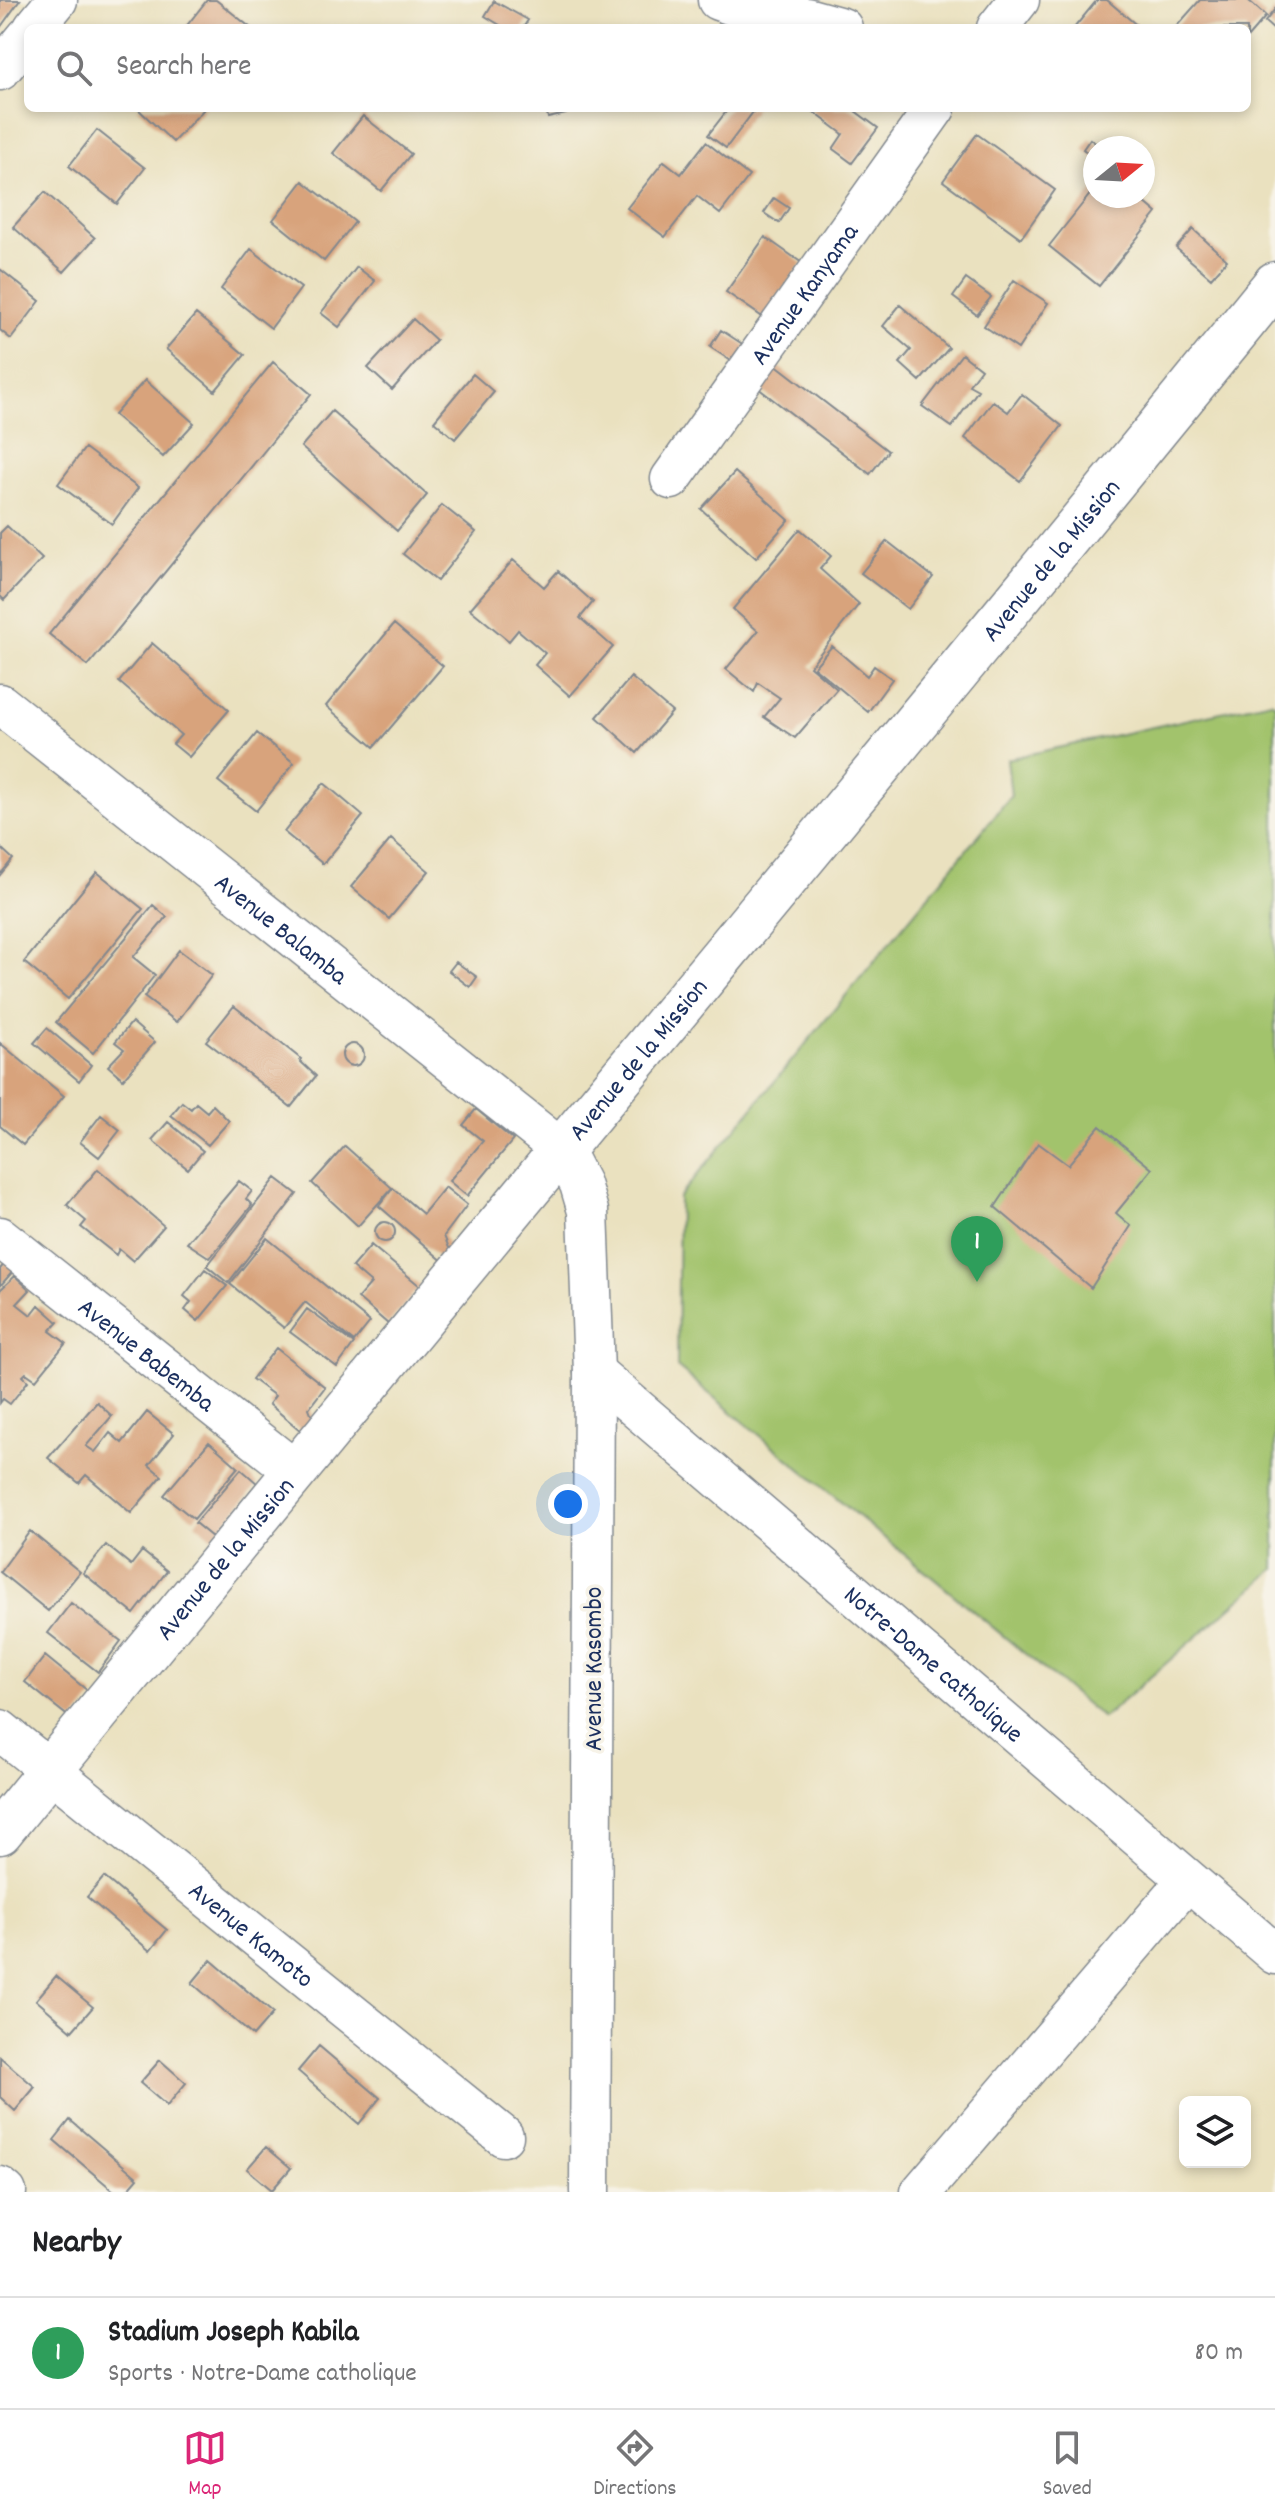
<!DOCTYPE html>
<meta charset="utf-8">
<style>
body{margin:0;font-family:Dekko,sans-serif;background:#f2f2f2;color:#202124}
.controls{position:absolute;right:24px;bottom:24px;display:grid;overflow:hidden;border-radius:12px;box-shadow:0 4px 12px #0003}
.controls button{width:72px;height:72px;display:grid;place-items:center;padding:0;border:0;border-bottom:2px solid #e0e0e0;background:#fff;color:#202124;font:40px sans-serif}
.compass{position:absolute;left:1083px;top:136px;width:72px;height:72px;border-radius:50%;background:#fff;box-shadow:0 4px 12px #0003;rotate:72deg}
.you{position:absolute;left:568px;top:1504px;width:28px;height:28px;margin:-20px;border:6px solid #fff;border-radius:50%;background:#1a73e8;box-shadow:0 0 0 12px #1a73e833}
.badge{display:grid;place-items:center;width:52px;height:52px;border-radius:50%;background:#db2777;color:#fff;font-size:26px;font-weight:700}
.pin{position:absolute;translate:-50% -66px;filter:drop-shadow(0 2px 4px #0008)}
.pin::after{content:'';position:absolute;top:42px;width:28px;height:24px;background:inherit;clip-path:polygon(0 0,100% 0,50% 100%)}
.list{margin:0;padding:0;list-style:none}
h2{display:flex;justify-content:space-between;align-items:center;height:104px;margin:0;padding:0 32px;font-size:34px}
h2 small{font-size:26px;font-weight:400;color:#757577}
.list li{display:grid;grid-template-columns:52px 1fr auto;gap:24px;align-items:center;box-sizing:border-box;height:112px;padding:0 32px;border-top:2px solid #e0e0e0}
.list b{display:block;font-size:30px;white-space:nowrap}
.list p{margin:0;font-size:26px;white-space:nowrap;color:#757577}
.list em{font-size:26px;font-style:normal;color:#757577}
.icon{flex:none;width:44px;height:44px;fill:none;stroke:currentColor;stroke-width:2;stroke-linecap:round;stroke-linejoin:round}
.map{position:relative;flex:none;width:1275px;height:2192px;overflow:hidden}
.search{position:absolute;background:#fff;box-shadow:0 4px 12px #0003;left:24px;right:24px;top:24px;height:88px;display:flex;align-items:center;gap:20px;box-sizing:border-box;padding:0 28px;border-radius:12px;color:#757577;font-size:30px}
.sheet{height:216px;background:#fff}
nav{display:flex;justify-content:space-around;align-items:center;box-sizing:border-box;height:112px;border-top:2px solid #e0e0e0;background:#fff;font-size:22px;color:#757577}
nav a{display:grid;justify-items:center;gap:4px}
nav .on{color:#db2777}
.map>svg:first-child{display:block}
.green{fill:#a2c36c;stroke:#5e7965;stroke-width:2}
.building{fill:#d8a37c}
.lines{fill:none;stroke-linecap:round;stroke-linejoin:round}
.minor-casing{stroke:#82888e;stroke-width:43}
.tertiary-casing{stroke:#82888e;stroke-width:47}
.minor{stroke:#fff;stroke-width:40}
.tertiary{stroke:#fff;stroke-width:44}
.labels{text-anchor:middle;stroke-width:7;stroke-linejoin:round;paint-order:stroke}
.street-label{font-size:26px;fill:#1b2f5e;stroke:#f7f3e8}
</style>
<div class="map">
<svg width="1275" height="2192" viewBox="0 0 1275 2192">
<rect width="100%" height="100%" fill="#f7f3e8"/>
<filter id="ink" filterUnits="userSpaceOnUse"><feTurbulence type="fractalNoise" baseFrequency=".0125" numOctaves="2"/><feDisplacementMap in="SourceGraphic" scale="16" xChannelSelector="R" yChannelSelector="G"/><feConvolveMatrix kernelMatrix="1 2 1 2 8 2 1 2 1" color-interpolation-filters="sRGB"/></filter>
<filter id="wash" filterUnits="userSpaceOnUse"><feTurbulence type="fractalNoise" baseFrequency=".006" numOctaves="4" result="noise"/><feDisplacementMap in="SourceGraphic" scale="32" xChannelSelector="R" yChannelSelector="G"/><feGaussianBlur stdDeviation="1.8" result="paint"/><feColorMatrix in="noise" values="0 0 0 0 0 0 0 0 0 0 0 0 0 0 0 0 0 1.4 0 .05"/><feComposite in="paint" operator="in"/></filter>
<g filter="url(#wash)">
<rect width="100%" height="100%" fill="#eae1bf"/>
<path class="green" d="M1271 701 1275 704V1569L1103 1718 677 1367 679 1197 1011 796 1007 759Z"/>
<g id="blocks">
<path class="building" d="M0 0H20L0 28Z
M207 0H216L251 28H185Z
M1097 0H1107L1140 28H1074Z
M1200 0H1248L1266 16 1247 38V28H1175Z
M494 1 528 20 523 28H505L485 16Z
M1275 9V31L1265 22Z
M137 108H205L173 142Z
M546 108H565L566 114 548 118Z
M729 108H756L726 148 708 135Z
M813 108H851L878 128 852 163 833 149 843 134 811 110Z
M363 116 411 154 381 191 333 153Z
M97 130 145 168 117 204 69 166Z
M977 134 1055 190 1021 238 943 181Z
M1090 139 1102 148H1095V159L1083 149Z
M706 142 749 176 720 214 697 196 665 237 627 208 664 161 681 174Z
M303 181 355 222 324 261 273 220Z
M1095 188V196H1137L1157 213 1099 286 1049 246Z
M45 192 95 238 64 272 13 227Z
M774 198 789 208 779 223 764 213Z
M1193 229 1227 260 1211 278 1176 248Z
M765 237 802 263 764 318 726 292Z
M251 249 301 288 271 328 221 289Z
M357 267 375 281 339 327 321 313Z
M0 269 40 301 11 339 0 330Z
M966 279 991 297 977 315 953 297Z
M1014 280 1048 303 1018 349 984 326Z
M900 305 949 348 920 381 900 363 911 350 883 326Z
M196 314 245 355 215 391 166 349Z
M413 319 436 340 392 390 368 368Z
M721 330 747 347 736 364 710 347Z
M962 354 981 369 969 385 978 390 952 427 922 406Z
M273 362 311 394 88 666 49 634Z
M775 364 888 451 870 474 758 388Z
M473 374 494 392 455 439 434 421Z
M145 380 194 423 163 457 114 415Z
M1022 394 1062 426 1020 481 965 438 993 401 1008 412Z
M332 411 427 495 397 531 301 447Z
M85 448 138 488 112 524 58 484Z
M735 472 789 520 756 558 701 509Z
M442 505 476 532 437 581 403 554Z
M7 526 42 559 4 600 0 596V533Z
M800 529 831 556 820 569 859 604 810 666 837 689 795 738 764 717 780 698 758 683 754 692 726 669 758 631 733 609Z
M887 541 933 577 908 609 861 573Z
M513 560 544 587 558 571 593 602 580 618 613 647 570 696 535 665 545 653 518 630 509 641 470 609Z
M394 624 443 666 374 747 326 706Z
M152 643 229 710 189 757 173 744 181 735 119 682Z
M832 646 867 676 874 666 892 679 868 712 814 667Z
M631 677 672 712 637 753 597 717Z
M257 733 294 763 256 811 218 781Z
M324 783 363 816 323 864 284 832Z
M391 839 429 871 389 919 351 887Z
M0 847 13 859 0 875Z
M97 872 143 909 68 999 24 962Z
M153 905 167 917 133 957 155 975 93 1053 56 1022Z
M179 950 212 975 177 1022 144 997Z
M456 962 477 977 470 987 449 971Z
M234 1006 301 1059 300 1061 316 1076 291 1107 206 1041Z
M132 1022 155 1042 123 1079 108 1066 124 1049 115 1042Z
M47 1028 91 1065 79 1081 34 1043Z
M0 1043 64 1096 23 1145 0 1126Z
M342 1055a11 11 0 1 1 22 0a11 11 0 1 1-22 0Z
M182 1102 191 1109 196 1103 207 1112 213 1105 229 1121 208 1145 171 1115Z
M476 1109 513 1140 467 1196 449 1181 483 1141 463 1125Z
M101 1115 120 1130 99 1157 80 1142Z
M168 1122 203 1151 188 1169 152 1140Z
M1100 1126 1152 1169 1116 1213 1131 1226 1091 1288 995 1207 1038 1143 1068 1165Z
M345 1146 392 1188 358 1226 312 1183Z
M98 1169 164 1226 133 1261 119 1249 116 1255 81 1227 86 1221 67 1205Z
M276 1178 297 1194 228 1283 207 1266Z
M239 1181 252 1191 246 1199 252 1205 210 1258 187 1243Z
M445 1187 467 1205 444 1236 452 1255 445 1263 379 1206 393 1188 423 1214Z
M375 1232a10 10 0 1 1 20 0a10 10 0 1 1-20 0Z
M267 1238 370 1322 354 1342 305 1302 284 1328 230 1284Z
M371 1245 420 1286 388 1324 358 1298 371 1283 352 1267Z
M7 1261 15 1269 0 1286V1269Z
M205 1269 227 1286 198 1321 185 1310 191 1302 184 1296Z
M15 1276 30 1290 17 1304 31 1315 39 1305 58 1322 50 1331 66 1343 36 1380 26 1373 23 1376 28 1381 10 1404 3 1399 0 1403V1290Z
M307 1309 354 1344 337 1367 290 1332Z
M276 1348 325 1387 309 1408 315 1424 306 1435 269 1404 275 1396 252 1379Z
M97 1402 112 1416 86 1446 95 1452 110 1433 122 1443 147 1412 174 1434 149 1465 162 1476 131 1513 86 1475 79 1483 48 1458Z
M209 1442 238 1467 194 1519 164 1495Z
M241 1469 258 1484 212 1537 195 1523Z
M30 1531 80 1572 48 1611 0 1572Z
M106 1545 131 1565 142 1551 167 1571 134 1614 83 1573Z
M71 1603 121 1641 98 1672 48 1633Z
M45 1656 94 1696 74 1721 25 1682Z
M104 1877 167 1930 150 1951 87 1897Z
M211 1960 273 2013 253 2036 192 1983Z
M56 1976 93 2007 72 2031 36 2000Z
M319 2046 380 2098 359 2124 298 2071Z
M0 2057 35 2087 15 2111 0 2097Z
M160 2060 186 2083 167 2106 140 2083Z
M70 2120 138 2178 126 2192H115L54 2140Z
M266 2147 291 2168 272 2190 247 2169Z"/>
</g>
</g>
<g filter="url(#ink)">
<use href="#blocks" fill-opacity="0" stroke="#82888e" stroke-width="2"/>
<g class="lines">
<defs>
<g id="minor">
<path d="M718 0 769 18H806L842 28"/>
<path d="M34 28 57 0"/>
<path d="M997 28 1019 0"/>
<path d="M0 70 28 36"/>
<path id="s1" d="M671 479 935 108"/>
<path id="s2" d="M0 704 563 1151 580 1184 588 1211 594 1372 590 2192"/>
<path id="s3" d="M0 1237 294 1470"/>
<path id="s4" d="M594 1372 1275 1954"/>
<path id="s5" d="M0 1730 503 2136"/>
<path d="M0 2187 6 2192"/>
<path d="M921 2192 1187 1881"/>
</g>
<g id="tertiary">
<path id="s6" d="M0 1832C421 1313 854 803 1275 284"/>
</g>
</defs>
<use href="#minor" class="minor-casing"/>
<use href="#tertiary" class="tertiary-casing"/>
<use href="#minor" class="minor"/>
<use href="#tertiary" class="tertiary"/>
</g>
</g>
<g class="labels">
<g class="street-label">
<text dy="9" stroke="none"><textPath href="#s1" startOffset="228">Avenue Kanyama</textPath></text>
<text dy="9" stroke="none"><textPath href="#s6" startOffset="1650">Avenue de la Mission</textPath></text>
<text dy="9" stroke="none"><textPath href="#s2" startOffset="360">Avenue Balamba</textPath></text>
<text dy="9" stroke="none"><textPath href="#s6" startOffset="1002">Avenue de la Mission</textPath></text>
<text dy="9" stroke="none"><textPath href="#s3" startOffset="188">Avenue Babemba</textPath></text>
<text dy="9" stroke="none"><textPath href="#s6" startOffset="354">Avenue de la Mission</textPath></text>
<text dy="9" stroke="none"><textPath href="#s4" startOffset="448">Notre-Dame catholique</textPath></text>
<text transform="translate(592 1669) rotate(-90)" y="9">Avenue Kasombo</text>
<text dy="9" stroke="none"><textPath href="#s5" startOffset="324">Avenue Kamoto</textPath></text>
</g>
</g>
</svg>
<div class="controls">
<button><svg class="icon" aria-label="layers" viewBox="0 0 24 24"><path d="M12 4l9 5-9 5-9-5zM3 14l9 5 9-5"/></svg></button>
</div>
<svg class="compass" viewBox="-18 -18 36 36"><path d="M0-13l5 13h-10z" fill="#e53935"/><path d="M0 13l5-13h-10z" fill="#757577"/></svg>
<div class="you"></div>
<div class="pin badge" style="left:977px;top:1282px;background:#2e9e5b">1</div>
<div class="search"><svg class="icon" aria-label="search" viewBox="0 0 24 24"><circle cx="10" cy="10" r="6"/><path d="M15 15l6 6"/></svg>Search here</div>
</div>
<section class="sheet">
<h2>Nearby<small></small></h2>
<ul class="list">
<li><span class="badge" style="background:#2e9e5b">1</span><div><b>Stadium Joseph Kabila</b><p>Sports · Notre-Dame catholique</p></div><em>80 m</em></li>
</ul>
</section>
<nav>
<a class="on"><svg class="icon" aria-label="map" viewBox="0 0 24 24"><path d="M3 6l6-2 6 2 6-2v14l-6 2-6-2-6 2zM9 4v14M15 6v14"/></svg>Map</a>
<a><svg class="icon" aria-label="directions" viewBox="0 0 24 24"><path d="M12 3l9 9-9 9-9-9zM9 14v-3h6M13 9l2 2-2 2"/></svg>Directions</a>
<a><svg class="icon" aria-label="saved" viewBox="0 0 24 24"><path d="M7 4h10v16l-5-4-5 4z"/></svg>Saved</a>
</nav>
